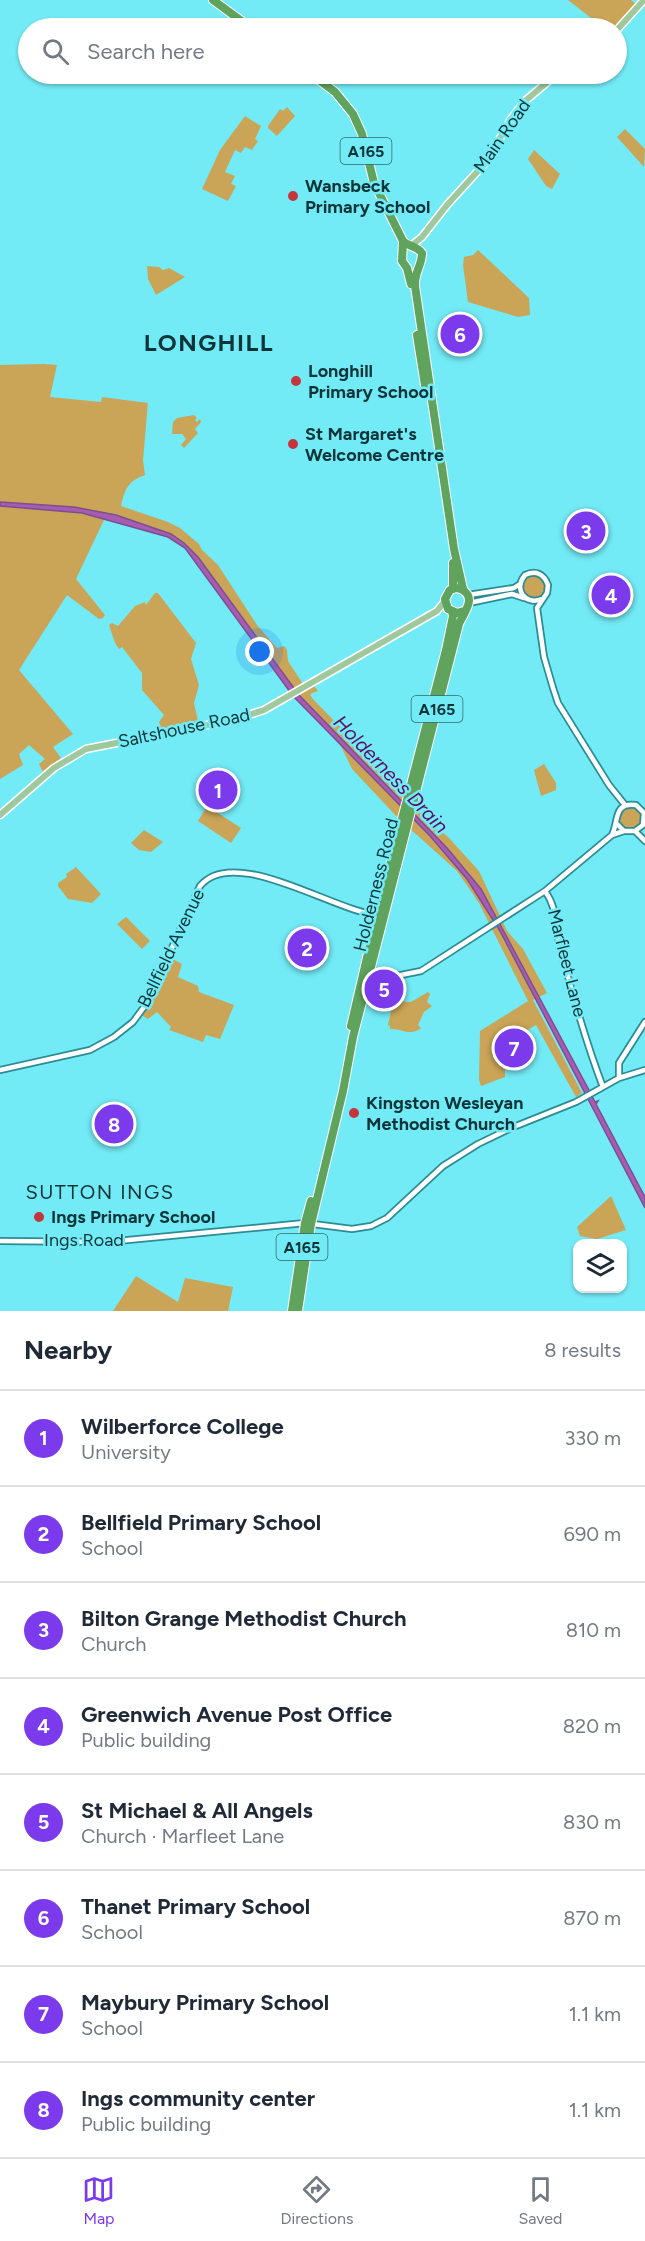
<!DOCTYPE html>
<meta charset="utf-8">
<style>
body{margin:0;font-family:Figtree,sans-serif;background:#f2f2f3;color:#1f2937}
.controls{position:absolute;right:18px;bottom:18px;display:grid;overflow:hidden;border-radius:12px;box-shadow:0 2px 4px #0004}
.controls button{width:54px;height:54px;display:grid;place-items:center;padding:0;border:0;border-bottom:2px solid #e0e1e3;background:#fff;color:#1f2937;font:30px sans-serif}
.you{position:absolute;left:260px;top:652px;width:21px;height:21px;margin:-15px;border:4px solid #fff;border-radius:50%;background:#1a73e8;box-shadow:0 0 0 9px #1a73e833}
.badge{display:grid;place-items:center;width:39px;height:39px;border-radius:50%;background:#7c3aed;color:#fff;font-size:20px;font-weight:700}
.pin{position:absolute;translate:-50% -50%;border:3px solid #fff;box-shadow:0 2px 6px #0006}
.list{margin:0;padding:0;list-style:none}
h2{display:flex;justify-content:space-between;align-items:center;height:78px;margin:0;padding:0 24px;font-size:26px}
h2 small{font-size:20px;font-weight:400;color:#747a83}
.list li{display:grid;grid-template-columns:39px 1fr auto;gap:18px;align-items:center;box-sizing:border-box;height:96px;padding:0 24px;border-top:2px solid #e0e1e3}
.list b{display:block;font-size:22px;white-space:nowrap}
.list p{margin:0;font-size:20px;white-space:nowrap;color:#747a83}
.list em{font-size:20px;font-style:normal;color:#747a83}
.icon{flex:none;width:33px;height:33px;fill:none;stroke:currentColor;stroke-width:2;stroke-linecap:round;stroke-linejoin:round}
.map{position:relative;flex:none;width:645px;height:1311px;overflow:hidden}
.search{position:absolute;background:#fff;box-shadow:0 2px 4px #0004;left:18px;right:18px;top:18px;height:66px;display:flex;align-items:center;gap:15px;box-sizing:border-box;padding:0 21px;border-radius:33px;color:#747a83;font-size:22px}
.sheet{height:846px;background:#fff}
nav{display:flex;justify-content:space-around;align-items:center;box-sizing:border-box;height:84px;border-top:2px solid #e0e1e3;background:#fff;font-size:16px;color:#747a83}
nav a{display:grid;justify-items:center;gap:3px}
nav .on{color:#7c3aed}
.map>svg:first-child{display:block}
.green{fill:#caa457}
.water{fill:#a85bb2;stroke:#7a508e;stroke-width:1.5}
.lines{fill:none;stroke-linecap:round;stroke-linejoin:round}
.minor-casing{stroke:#2c8c94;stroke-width:8}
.major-casing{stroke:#fff;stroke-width:9}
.highway-casing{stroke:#fff;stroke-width:10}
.minor{stroke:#fff;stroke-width:4.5}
.major{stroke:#9fc89d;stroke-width:6}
.highway{stroke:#5fa35c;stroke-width:8}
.poi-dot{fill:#c5353c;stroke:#73ebf6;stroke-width:2}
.labels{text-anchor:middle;stroke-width:5;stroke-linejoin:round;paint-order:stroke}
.shield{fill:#73ebf6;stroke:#2c6c72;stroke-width:1.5}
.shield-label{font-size:16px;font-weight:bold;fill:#0d3539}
.street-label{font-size:18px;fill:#0d3539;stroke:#73ebf6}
.poi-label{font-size:18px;font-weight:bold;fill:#0d3539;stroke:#73ebf6;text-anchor:start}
.water-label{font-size:20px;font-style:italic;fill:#590d62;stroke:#73ebf6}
.neighbourhood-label{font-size:20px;letter-spacing:1.5px;fill:#0d3539;stroke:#73ebf6}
.district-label{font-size:24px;font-weight:bold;letter-spacing:1.5px;fill:#0d3539;stroke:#73ebf6}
</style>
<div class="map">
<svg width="645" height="1311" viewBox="0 0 645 1311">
<rect width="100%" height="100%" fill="#73ebf6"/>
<path class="green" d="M568 0H631L637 5 615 28H604Z
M287 107 295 116 277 136 268 128V126L280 109 283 111Z
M245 116 261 126 255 139 258 141 252 150 245 147 241 153 235 150 225 172 235 176 231 184 236 186 228 201 202 189 220 150Z
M625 129 645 149 644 167 617 137Z
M534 150 560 174 552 189 546 186 528 159Z
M478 250 529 298 530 315 518 317 468 302 463 265 464 257 473 255Z
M147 266 159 267 163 270 169 268 185 277 156 295 148 279Z
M44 364 57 365 50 397 101 402 102 397 148 403 143 460 145 475C128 481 125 489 121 506L168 522 180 528 199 544 202 550 218 565 257 625 277 648 284 646 287 650 288 661 303 684 294 689 198 557 178 538 147 525 86 509 0 502V365Z
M194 415 197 418 195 420 197 422 200 419 201 422 195 429 198 433 184 448 181 445 186 439 182 434H172L173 422 177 418Z
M0 506 82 513 105 518 76 579 105 615 103 618 99 619 67 595 19 670 73 734 53 747 61 758 43 772 39 764 45 759 29 745 19 754 23 765 0 779Z
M522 587a12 12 0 1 1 24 0a12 12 0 1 1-24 0Z
M155 593H158L196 643 191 659 199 685 194 703 198 721 195 726 161 731 159 722 164 715 142 690V673L122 647 119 649 115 643 109 625 112 623 118 626 135 606 145 602 146 605Z
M314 686 318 691 310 694 312 698 405 794 421 813 449 838 479 871 507 931 523 949 547 993 533 1000 582 1093 576 1097 536 1025 505 1043V1077L481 1086 479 1080 480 1031 528 1001 479 903 457 871 398 818 352 769 339 742 401 806 403 802 299 695Z
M544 764 556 783V790L541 796 534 770Z
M207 806 241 828 231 843 198 821Z
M619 818a12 12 0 1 1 24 0a12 12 0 1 1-24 0Z
M144 830 163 842 151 852 139 850 131 843Z
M76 867 101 894 92 903 68 899 58 886V883L67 877 66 874Z
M126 917 150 941 142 949 117 924Z
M169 957 182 964 178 977 198 986 199 992 234 1005 220 1039 206 1035 203 1042 169 1030 171 1027 157 1012 148 1019 141 1015Z
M428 992 430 994 427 1002 432 1006 424 1012 418 1025 421 1028C410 1037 402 1028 390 1029V1026L388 1025 392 1007 385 1005 386 1002 391 1004 393 1001 411 1002Z
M611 1196 626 1230 597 1239 580 1236 577 1227Z
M136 1276 178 1302 185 1278 233 1287 228 1311H113Z"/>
<path class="water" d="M0 502 74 507 116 515 171 534 184 543 198 557 299 695 447 848 481 889 589 1090 595 1102 598 1101 596 1104 645 1197V1208L500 931 467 879 430 836 293 696 185 548 168 537 82 513 0 506Z"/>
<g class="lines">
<defs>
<path id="minor" d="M468 595 514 588 520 584
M542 599C525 606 513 589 525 575 536 570 544 574 548 585L547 593 537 608 544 657 553 688 558 703 609 785 625 805
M469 603 512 594 524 598
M635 831 645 841
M612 835C619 821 613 802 636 805L644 813 643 825 635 831H624L616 823
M545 891C559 911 553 923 559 944 572 992 585 1040 603 1087
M369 974 380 977 396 976 421 971 545 891 612 835 624 831
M0 1070 90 1050 114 1037 133 1022 147 1003 200 886C234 844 335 912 378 915
M619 1078V1063L645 1022
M0 1241 107 1242 305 1223 352 1229 371 1226 387 1218 443 1166 478 1144 511 1128 576 1102 619 1078 645 1070"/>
<path id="major" d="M616 31 644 0
M411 246 422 237 447 205 487 161 511 119 525 101 557 74
M0 815 54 768 86 749 233 720 264 710 437 611 445 601"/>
<path id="highway" d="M213 0 251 28
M311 74 335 92 353 114 362 134 374 183 403 241C409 247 417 246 422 253 422 266 414 272 415 286L454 549 463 589
M403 241 402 261 407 268 411 284
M417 335 426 391
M453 563V589
M351 1026 377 915 446 650 453 616 452 611
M292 1311 305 1223 311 1201
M298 1311 311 1224 343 1091 353 1037 459 624C463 614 476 599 464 591 459 587 455 588 450 590L445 599 448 609 457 613 464 611"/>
</defs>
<use href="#minor" class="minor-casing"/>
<use href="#major" class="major-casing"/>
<use href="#highway" class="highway-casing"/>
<use href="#minor" class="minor"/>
<use href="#major" class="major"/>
<use href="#highway" class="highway"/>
</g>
<g class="poi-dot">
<circle cx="293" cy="196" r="6"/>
<circle cx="296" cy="381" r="6"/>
<circle cx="293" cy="444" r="6"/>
<circle cx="354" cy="1113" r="6"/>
<circle cx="39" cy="1217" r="6"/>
</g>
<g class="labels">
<g class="shield">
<rect x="340.5" y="138" width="51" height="26" rx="4.5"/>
<rect x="411.5" y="696" width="51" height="26" rx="4.5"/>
<rect x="276.5" y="1234" width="51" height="26" rx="4.5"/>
</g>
<g class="shield-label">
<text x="366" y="157">A165</text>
<text x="437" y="715">A165</text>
<text x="302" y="1253">A165</text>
</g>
<g class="street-label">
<text transform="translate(502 136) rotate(-55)" y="6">Main Road</text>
<text transform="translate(184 728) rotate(-12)" y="6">Saltshouse Road</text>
<text transform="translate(376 885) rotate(-76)" y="6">Holderness Road</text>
<text transform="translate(171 948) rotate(-64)" y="6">Bellfield Avenue</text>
<text transform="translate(567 963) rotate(76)" y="6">Marfleet Lane</text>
<text x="84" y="1246">Ings Road</text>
</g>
<g class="poi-label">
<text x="305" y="192">Wansbeck<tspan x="305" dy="21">Primary School</tspan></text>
<text x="308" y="377">Longhill<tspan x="308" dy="21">Primary School</tspan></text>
<text x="305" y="440">St Margaret's<tspan x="305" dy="21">Welcome Centre</tspan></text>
<text x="366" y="1109">Kingston Wesleyan<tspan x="366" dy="21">Methodist Church</tspan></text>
<text x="51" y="1223">Ings Primary School</text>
</g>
<g class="water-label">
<text transform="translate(391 774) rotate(46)" y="7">Holderness Drain</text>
</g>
<g class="neighbourhood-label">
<text x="100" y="1199">SUTTON INGS</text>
</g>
<g class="district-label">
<text x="209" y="351">LONGHILL</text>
</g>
</g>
</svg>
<div class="controls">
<button><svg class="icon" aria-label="layers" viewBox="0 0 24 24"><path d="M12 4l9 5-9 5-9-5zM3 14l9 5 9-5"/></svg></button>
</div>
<div class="you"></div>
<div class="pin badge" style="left:218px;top:790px">1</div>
<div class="pin badge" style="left:307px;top:948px">2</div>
<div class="pin badge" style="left:586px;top:531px">3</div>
<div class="pin badge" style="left:611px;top:595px">4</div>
<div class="pin badge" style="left:384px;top:989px">5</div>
<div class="pin badge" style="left:460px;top:334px">6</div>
<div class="pin badge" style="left:514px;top:1048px">7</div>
<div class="pin badge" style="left:114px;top:1124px">8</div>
<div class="search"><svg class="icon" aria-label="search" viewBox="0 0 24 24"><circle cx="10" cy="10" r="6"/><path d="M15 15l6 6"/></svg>Search here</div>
</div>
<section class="sheet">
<h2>Nearby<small>8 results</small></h2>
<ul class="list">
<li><span class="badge">1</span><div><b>Wilberforce College</b><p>University</p></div><em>330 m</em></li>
<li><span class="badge">2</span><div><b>Bellfield Primary School</b><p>School</p></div><em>690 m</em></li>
<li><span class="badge">3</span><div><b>Bilton Grange Methodist Church</b><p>Church</p></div><em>810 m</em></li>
<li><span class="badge">4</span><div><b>Greenwich Avenue Post Office</b><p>Public building</p></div><em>820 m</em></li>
<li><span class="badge">5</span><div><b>St Michael &amp; All Angels</b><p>Church · Marfleet Lane</p></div><em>830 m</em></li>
<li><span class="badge">6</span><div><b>Thanet Primary School</b><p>School</p></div><em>870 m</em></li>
<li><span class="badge">7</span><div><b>Maybury Primary School</b><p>School</p></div><em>1.1 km</em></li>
<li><span class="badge">8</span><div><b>Ings community center</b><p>Public building</p></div><em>1.1 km</em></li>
</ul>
</section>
<nav>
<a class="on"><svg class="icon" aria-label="map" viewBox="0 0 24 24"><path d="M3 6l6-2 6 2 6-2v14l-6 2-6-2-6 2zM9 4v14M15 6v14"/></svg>Map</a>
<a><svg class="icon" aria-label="directions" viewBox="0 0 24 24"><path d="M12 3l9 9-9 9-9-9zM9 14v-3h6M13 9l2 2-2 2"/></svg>Directions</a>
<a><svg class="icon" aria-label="saved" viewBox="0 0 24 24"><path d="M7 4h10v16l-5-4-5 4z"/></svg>Saved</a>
</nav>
